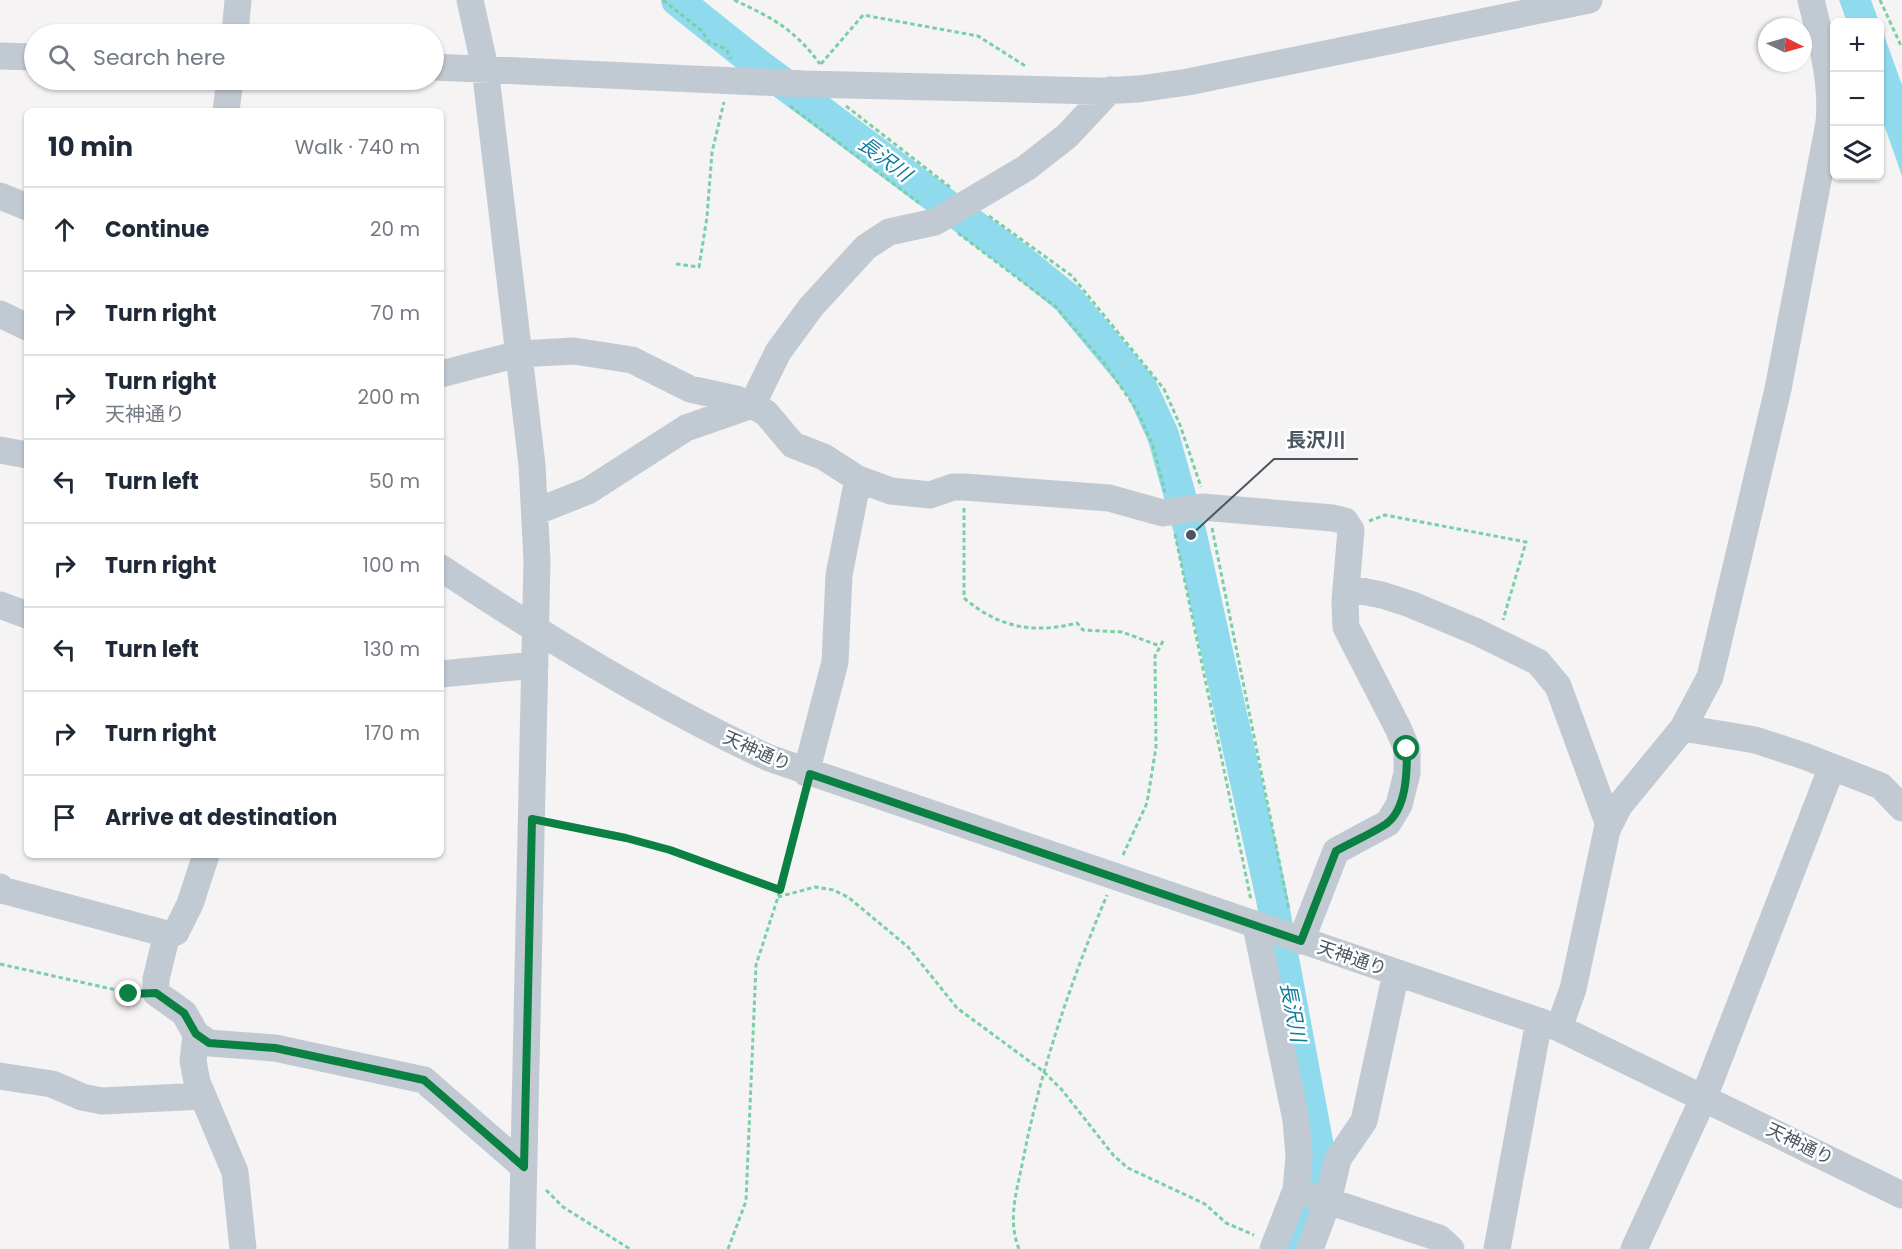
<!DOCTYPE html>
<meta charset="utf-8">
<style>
body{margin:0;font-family:Poppins,"Noto Sans JP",sans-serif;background:#f2f2f3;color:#1f2937}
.controls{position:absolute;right:18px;top:18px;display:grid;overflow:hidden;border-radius:9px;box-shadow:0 2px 4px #0004}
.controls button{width:54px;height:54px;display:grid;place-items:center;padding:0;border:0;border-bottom:2px solid #e0e1e3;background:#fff;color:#1f2937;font:30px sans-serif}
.compass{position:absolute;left:1758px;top:18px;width:54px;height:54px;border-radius:50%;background:#fff;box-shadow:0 2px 4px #0004;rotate:95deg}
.stop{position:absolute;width:18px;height:18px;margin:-14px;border:4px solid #0b8043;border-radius:50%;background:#fff}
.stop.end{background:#0b8043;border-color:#fff;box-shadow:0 2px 6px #0008}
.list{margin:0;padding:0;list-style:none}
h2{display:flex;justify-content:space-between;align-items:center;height:78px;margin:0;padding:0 24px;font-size:26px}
h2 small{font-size:20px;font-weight:400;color:#747a83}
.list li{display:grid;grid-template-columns:39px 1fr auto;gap:18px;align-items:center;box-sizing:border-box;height:84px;padding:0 24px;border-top:2px solid #e0e1e3}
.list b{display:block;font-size:22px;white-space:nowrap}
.list p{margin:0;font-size:20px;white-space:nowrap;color:#747a83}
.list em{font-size:20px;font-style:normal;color:#747a83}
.icon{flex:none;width:33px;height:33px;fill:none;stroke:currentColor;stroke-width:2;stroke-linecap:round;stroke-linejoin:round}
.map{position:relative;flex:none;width:1902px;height:1249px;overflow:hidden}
.search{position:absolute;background:#fff;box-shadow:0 2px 4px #0004;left:24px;top:24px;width:420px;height:66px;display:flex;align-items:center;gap:15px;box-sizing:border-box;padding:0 21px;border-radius:33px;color:#747a83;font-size:22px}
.panel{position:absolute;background:#fff;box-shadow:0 2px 4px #0004;left:24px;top:108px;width:420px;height:750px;border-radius:9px}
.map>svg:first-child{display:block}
.water{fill:#90daee}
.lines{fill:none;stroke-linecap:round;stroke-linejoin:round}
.river{stroke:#90daee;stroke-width:32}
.path{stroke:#7ad0a6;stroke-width:3;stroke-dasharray:4.5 3;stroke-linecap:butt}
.minor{stroke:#c1cad2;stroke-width:27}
.route{stroke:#0b8043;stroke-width:8}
.labels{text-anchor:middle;stroke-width:5;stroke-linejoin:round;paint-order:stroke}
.street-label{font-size:18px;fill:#4a5661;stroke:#fff}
.water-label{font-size:20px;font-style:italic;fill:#0c7c9b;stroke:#fff}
.leader{fill:none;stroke:#4a5661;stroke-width:2}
.callout-dot{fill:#4a5661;stroke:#fff;stroke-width:2}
.callout-label{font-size:20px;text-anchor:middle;font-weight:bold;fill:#4a5661;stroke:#fff;stroke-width:5;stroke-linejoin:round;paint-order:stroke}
</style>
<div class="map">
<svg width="1902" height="1249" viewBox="0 0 1902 1249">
<rect width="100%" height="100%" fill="#f5f3f3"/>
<path class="water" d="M1839 0H1871L1879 22H1847Z
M1880 24 1902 85V176L1880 113Z"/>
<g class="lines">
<path class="river" d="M677 0 756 63 1020 260 1067 298 1141 387 1163 435 1191 535 1271 894 1321 1163 1307 1216 1294 1249"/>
<path class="path" d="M663 0 702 31 709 42 726 49 731 59
M734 0C773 18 794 29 820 64
M1880 0 1902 48
M821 64 863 15 978 36 1027 67
M790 106 919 203
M846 106 950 187
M989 216 1072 276 1164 389 1180 425 1201 487
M958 233 1056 307 1105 364 1137 410 1153 446 1165 492
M676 264 699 267 707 217 712 152 724 102
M964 508V598C999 628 1034 634 1077 623L1083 630 1122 632 1160 646
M1369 521 1385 515 1526 542 1503 620
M1212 528 1289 910
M1175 534 1251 900
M552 823 670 850 780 890
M1123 855 1147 803 1156 747 1155 656 1163 641
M778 897 815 887 833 890 848 897 908 947 957 1008 1044 1072 1062 1090 1114 1156 1128 1168 1205 1204 1226 1223 1254 1235
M0 964 134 994
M546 1190 563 1207 630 1249
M728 1249 746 1201 756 965 778 897 805 793
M1019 1249C1007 1219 1017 1191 1023 1160 1041 1068 1071 981 1107 895"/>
<path class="minor" d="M470 0 485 68 532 465 537 560 522 1249
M235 34 238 0
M0 56 34 57
M434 67 804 84 1098 91 1139 89 1188 82 1589 0
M226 111 230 80
M0 196 27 207
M0 314 27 327
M441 374 518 354 574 351 632 360 690 389 736 399 752 405 766 413 793 445 824 457 858 479 891 491 930 495 953 487H964L1109 498 1163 513 1202 507 1333 518 1345 521 1351 530 1345 601 1346 627 1398 728 1407 749V773L1399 805 1388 823 1336 851 1301 941
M0 450 27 455
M535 512 588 491 686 428 752 405 778 352 811 307 866 247 889 232 935 222 1026 168 1067 136 1110 90
M441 568C546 638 654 704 769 758L1559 1028 1902 1195
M1346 588 1382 595 1410 604 1477 632 1538 662 1558 686 1609 825
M0 605 27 615
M441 674 535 665
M1683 728 1755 740 1804 756 1881 786 1902 808
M806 773 835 662 839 575 858 479
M0 887 2 890 167 934 176 932 190 904 206 855
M1256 926 1296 1120 1299 1157 1296 1190 1273 1249
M167 934 156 979V993L184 1013 196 1034 209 1043 275 1048 424 1080 524 1167
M1559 1028 1573 989 1607 830 1619 806 1683 728 1710 677 1778 389 1829 123C1833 80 1821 41 1811 0
M196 1034 193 1061 197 1082 235 1172 243 1249
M0 1076 52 1084 82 1097 102 1101 203 1096
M1313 1196 1439 1238 1451 1249
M1310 1249 1328 1201 1338 1159 1364 1121 1396 973
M1497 1249 1539 1021
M1634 1249 1704 1097 1832 767"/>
</g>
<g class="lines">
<path class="route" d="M129 994 156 993 184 1013 196 1034 209 1043 275 1048 424 1080 524 1167 532 819 626 838 670 850 780 890 810 774 1301 941 1336 851C1352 842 1371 834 1386 824 1407 809 1407 771 1407 749"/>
</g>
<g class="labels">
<g class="street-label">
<text transform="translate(757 751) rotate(24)" y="6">天神通り</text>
<text transform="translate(1352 958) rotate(19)" y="6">天神通り</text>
<text transform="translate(1800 1144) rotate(26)" y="6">天神通り</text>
</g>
<g class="water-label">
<text transform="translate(885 159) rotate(37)" y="7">長沢川</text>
<text transform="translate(1293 1012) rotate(79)" y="7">長沢川</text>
</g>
</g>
<path class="leader" d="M1191 535L1274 459H1358"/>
<circle class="callout-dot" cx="1191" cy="535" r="6"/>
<g class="callout-label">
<text x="1316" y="447">長沢川</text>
</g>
</svg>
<div class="controls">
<button>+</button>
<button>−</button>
<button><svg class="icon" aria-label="layers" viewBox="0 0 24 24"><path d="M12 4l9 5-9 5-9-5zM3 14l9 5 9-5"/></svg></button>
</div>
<svg class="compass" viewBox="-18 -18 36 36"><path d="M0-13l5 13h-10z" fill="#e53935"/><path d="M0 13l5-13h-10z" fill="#747a83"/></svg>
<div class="stop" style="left:1407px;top:749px"></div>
<div class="stop end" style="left:129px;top:994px"></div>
<div class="search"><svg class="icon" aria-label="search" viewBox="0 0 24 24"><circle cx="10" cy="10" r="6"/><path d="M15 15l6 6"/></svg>Search here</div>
<section class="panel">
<h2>10 min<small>Walk · 740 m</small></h2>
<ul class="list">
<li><svg class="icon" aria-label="ahead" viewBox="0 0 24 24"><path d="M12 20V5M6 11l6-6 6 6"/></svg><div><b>Continue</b></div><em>20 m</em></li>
<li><svg class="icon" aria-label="right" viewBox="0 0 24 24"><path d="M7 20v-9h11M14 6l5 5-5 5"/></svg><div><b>Turn right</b></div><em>70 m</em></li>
<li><svg class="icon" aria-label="right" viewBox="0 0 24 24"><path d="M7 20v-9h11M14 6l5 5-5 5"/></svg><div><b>Turn right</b><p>天神通り</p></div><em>200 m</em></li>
<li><svg class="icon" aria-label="left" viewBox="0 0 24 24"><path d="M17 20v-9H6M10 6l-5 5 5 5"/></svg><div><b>Turn left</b></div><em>50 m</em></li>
<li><svg class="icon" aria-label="right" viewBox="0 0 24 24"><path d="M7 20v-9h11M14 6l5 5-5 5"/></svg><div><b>Turn right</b></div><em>100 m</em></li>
<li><svg class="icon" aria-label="left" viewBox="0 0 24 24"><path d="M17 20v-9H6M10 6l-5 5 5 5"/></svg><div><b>Turn left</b></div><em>130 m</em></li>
<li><svg class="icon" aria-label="right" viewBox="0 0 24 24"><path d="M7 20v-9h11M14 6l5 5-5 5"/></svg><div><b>Turn right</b></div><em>170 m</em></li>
<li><svg class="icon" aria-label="arrive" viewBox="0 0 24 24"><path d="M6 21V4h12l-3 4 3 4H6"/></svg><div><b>Arrive at destination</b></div></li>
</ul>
</section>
</div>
